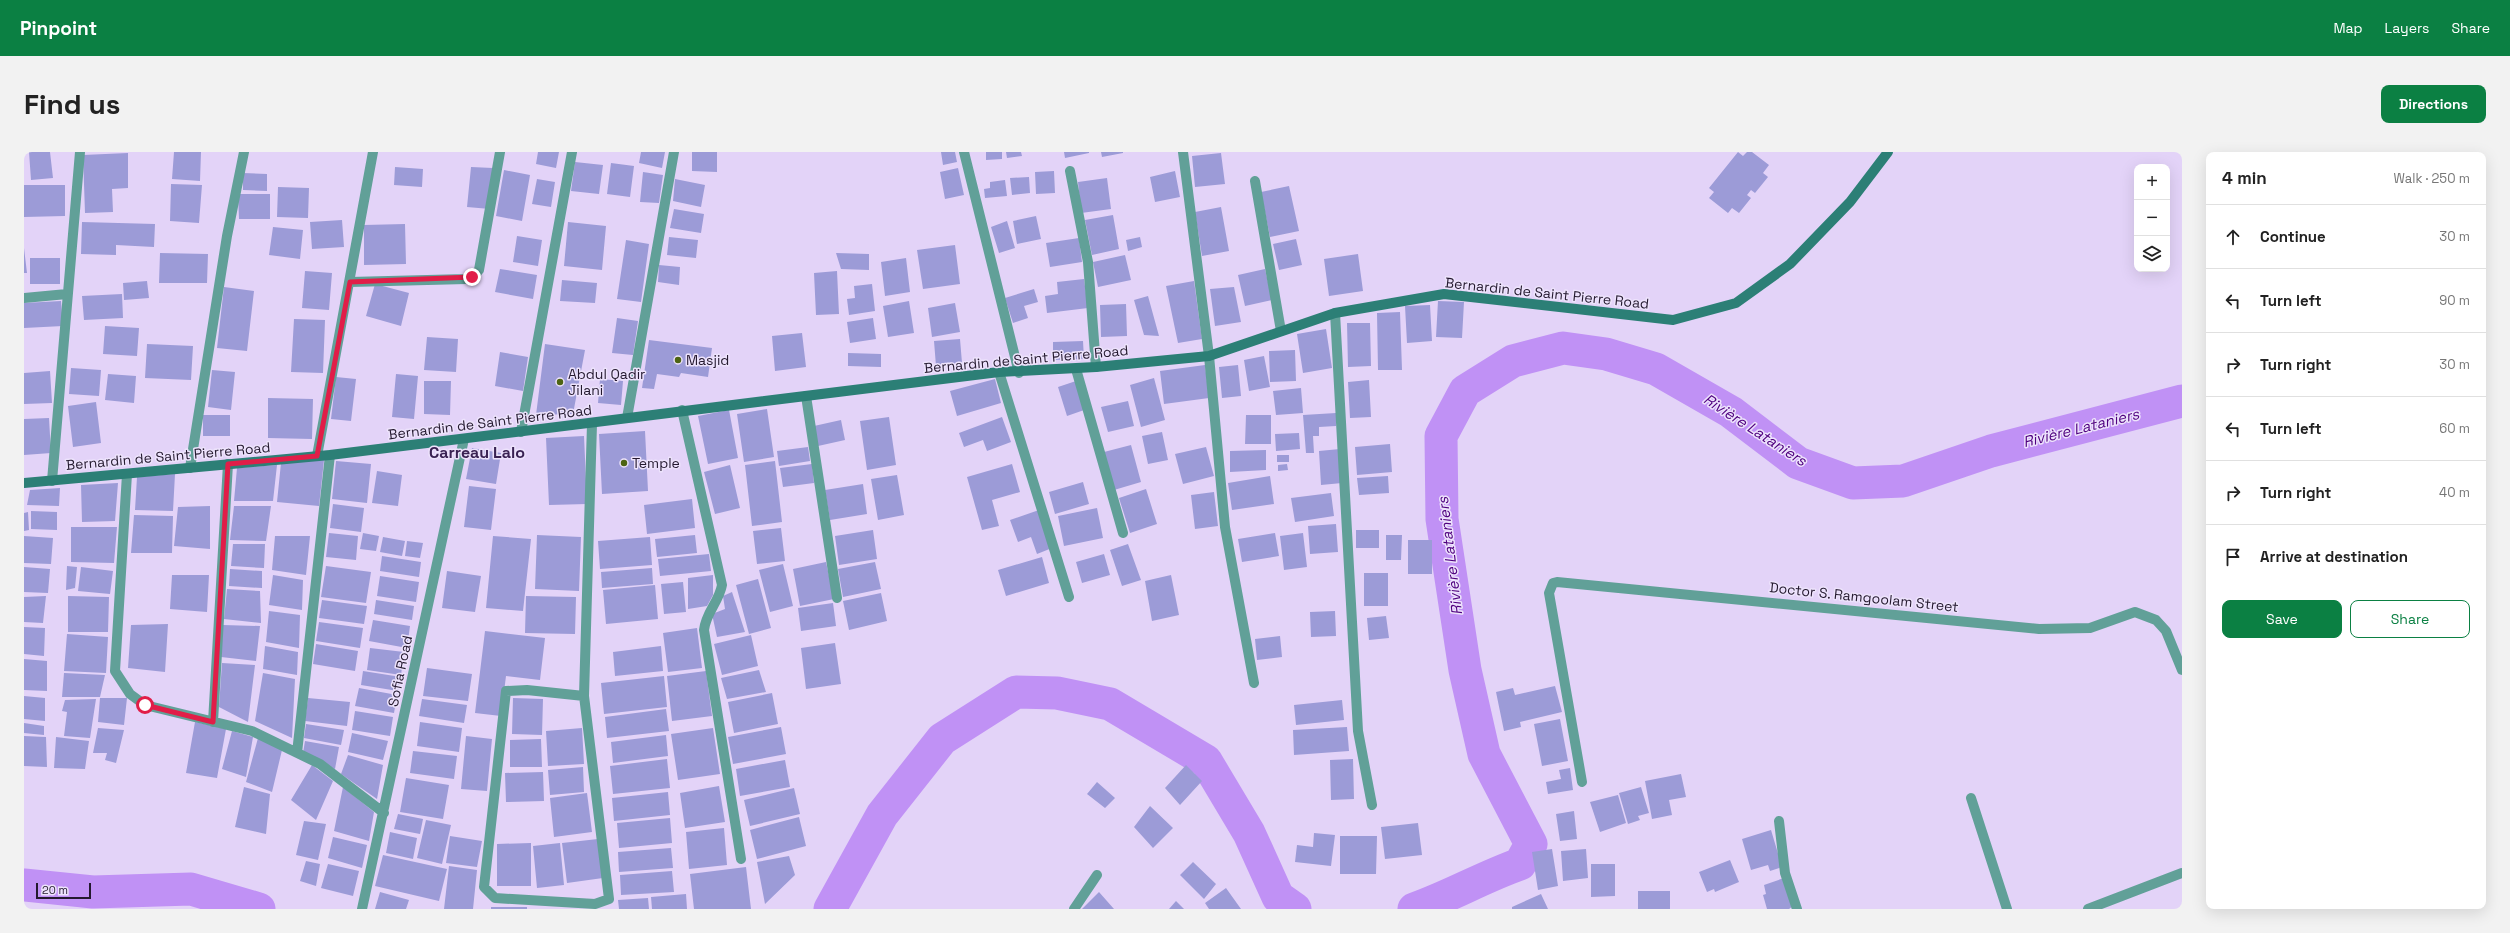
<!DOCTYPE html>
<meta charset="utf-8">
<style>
body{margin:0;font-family:"Space Grotesk",sans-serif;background:#f2f2f2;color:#222}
.controls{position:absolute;right:12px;top:12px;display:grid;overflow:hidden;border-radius:8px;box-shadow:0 4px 16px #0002}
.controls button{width:36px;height:36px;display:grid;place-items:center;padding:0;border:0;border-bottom:1px solid #e0e0e0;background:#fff;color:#222;font:20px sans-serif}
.scale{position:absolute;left:12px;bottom:10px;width:55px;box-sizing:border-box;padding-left:4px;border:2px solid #24192f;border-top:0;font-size:11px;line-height:14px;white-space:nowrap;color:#24192f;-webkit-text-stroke:3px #ede3fc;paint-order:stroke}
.stop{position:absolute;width:12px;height:12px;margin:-9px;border:3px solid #e11d48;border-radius:50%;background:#fff}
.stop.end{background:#e11d48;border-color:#fff;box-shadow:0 1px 4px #0008}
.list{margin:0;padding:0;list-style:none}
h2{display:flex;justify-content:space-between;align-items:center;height:52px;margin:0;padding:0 16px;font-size:17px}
h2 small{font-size:13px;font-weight:400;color:#767676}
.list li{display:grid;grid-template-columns:26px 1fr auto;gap:12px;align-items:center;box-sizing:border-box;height:64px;padding:0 16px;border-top:1px solid #e0e0e0}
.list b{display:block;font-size:15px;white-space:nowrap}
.list em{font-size:13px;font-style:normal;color:#767676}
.actions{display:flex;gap:8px;padding:12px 16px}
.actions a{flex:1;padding:9px 0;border:1px solid #0b8043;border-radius:8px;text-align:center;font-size:14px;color:#0b8043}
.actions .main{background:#0b8043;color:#fff}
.icon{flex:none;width:22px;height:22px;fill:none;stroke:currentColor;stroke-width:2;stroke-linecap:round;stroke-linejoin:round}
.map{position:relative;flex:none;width:2158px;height:757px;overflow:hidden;border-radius:8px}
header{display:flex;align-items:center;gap:24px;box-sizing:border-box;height:56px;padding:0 20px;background:#0b8043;color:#fff}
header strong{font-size:19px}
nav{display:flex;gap:22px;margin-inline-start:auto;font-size:14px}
.intro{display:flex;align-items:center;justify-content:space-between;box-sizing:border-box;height:96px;padding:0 24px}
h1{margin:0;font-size:28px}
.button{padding:10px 18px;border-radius:8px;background:#0b8043;color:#fff;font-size:14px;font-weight:700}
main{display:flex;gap:24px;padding:0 24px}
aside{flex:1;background:#fff;border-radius:8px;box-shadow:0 4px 16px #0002}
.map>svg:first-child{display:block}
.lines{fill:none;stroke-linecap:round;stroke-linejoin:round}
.river{stroke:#c091f5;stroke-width:33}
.building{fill:#9c9bd7}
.street{stroke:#61a098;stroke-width:10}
.secondary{stroke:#2c7f76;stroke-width:10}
.route{stroke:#e11d48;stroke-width:5}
.poi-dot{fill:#4d6413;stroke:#ede3fc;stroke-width:1.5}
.labels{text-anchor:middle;stroke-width:3;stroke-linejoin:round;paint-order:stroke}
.street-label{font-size:14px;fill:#24192f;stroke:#ede3fc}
.poi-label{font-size:14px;fill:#24192f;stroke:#ede3fc;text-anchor:start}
.water-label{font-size:15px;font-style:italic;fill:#4f007f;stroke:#ede3fc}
.quarter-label{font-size:16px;font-weight:bold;fill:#3a2253;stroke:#ede3fc}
</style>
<header>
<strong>Pinpoint</strong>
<nav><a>Map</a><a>Layers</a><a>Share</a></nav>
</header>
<div class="intro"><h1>Find us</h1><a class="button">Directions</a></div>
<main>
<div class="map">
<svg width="2158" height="757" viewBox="0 0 2158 757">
<rect width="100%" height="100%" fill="#e3d3f8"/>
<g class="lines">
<path class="river" d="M0 733 69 740 167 737 235 757
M806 757 858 663 918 587 992 540 1033 541 1086 552 1182 609 1225 681 1254 745 1271 757
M1390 757C1427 744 1459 725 1496 712L1507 692 1460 602 1441 518 1418 367 1417 284 1441 239 1489 209 1539 196 1582 202 1632 217 1707 260 1774 311 1829 331 1879 329 1967 299 2158 249"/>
</g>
<path class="building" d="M5 0H26L29 26 7 28Z
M150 0H177L176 29 148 27Z
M514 0H535L532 16 512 12Z
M617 0H641L638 16 615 11Z
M668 0H693V20L668 19Z
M917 0H931L933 10 919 13Z
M962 0H978V7L962 8Z
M982 0H997L998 4 983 6Z
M1040 0H1065V1L1041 6Z
M1077 0H1099V1L1078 5Z
M1714 0 1719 4 1723 0H1728L1745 13 1739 21 1744 25 1731 41 1727 38 1723 43 1727 46 1715 61 1708 56 1704 61 1685 46 1690 40 1685 36Z
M104 1V36L88 37 89 60 61 61 59 3Z
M1197 1 1201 32 1171 35 1168 4Z
M551 10 579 13 575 42 547 39Z
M587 11 610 14 606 45 583 42Z
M371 15 399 17 398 35 370 33Z
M447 15 469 16 466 57 443 55Z
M934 16 940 43 921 47 916 20Z
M480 18 506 23 498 69 472 64Z
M1030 19 1031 41 1012 42 1011 20Z
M1151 19 1156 45 1131 50 1126 25Z
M619 20 639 23 635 51 616 50Z
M219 21 243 22V39L219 38Z
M1005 25 1006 41 988 43 986 26Z
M1083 26 1087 57 1057 61 1054 30Z
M513 27 531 30 527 55 508 52Z
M651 27 681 33 677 55 649 49Z
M981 28 983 44 961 46 960 37 966 36V30Z
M147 32 178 33 175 71 146 69Z
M0 33H41V64L0 65Z
M1265 34 1275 79 1246 85 1237 40Z
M254 35 285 36 284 66 253 65Z
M214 42H246V67H215Z
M1197 55 1205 99 1178 104 1171 60Z
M650 57 680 62 677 81 646 76Z
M1089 63 1095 97 1068 103 1061 68Z
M1012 64 1017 87 993 92 989 69Z
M318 68 320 95 288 97 286 70Z
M983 69 991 96 975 101 967 75Z
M58 70 131 72 130 95 92 93V103L57 102Z
M544 70 582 74 578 118 540 114Z
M381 72 382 112 340 113V73Z
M249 75 279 78 276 107 245 103Z
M493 84 518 88 514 114 489 110Z
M645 85 674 88 672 106 643 103Z
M1116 85 1118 95 1104 99 1102 88Z
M1055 86 1058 110 1026 115 1022 91Z
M1272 87 1278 113 1255 118 1249 92Z
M602 88 625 92 617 150 593 147Z
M931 93 936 132 899 137 893 98Z
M0 96 3 121H0Z
M136 101 184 102 183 131H135Z
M812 101 845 102V118L817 117Z
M1334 102 1339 139 1305 144 1300 107Z
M1101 103 1107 128 1074 135 1069 110Z
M6 106H36V132H6Z
M882 106 886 140 861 144 857 110Z
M635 113 656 115 655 133 634 130Z
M476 117 513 123 509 147 471 140Z
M1241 117 1248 148 1221 154 1214 123Z
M281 119 308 121 305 158 278 156Z
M813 119 815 162 792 163 790 121Z
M1060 127 1064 156 1023 161 1021 144 1034 142 1033 130Z
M538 128 573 131 571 151 536 149Z
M123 129 125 146 100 148 99 131Z
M1170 129 1178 187 1154 191 1142 134Z
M351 132 385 141 377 174 342 164Z
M848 132 851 159 825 163 823 147 831 146 830 134Z
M200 135 230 139 223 199 193 196Z
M1210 135 1217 170 1191 174 1186 137Z
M1010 137 1014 150 1000 154 1004 166 989 171 981 146Z
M98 142 99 166 60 168 58 144Z
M1124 144 1135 184 1120 183 1110 148Z
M37 149 39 174 0 176V151Z
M885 149 890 181 864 185 859 154Z
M1414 149 1440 150 1438 186 1412 185Z
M931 151 936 180 908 185 904 156Z
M1102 152 1103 184 1077 185 1076 153Z
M1406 153 1408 189 1383 191 1381 154Z
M1376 160 1378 218H1354L1353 161Z
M593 166 614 169 609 203 588 201Z
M849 166 852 187 826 191 823 170Z
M270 167 301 168 299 221 267 220Z
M1323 171H1346L1347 214 1324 215Z
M81 174 115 176 113 204 79 202Z
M1302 177 1308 216 1279 221 1273 182Z
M778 181 782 215 751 219 748 184Z
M403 185 434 187 432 220 400 218Z
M936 187 938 211 912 214 910 189Z
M625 188 688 196 684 225 657 221 655 225 633 222 630 237 618 236Z
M1059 189 1060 207 1029 208V190Z
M123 192 169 194 167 228 121 226Z
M521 192 561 198 549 262 512 263Z
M1271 198 1272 229 1246 230 1245 199Z
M476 200 504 205 499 239 471 234Z
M824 201 857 202V215L824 214Z
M1240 204 1246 235 1225 239 1220 208Z
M1181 213 1185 246 1140 252 1136 219Z
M1214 213 1217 244 1198 246 1195 215Z
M47 216 77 218 75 244 45 242Z
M188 218 211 220 207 258 184 255Z
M26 219 28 251 0 252V221Z
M84 222 112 224 110 251 81 248Z
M372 222 394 224 390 267 368 265Z
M312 225 332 227 327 269 307 267Z
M1130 226 1141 268 1117 275 1106 233Z
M576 227 599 229 597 253 574 251Z
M971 227 977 251 933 264 926 239Z
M1055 228 1063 257 1043 264 1034 235Z
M1345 228 1347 265 1326 266 1324 230Z
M400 229H427L426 263 400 262Z
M1277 236 1279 261 1252 263 1249 239Z
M244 246 289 247 288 287 244 286Z
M1104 249 1110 274 1084 280 1077 255Z
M72 250 77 291 49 295 44 254Z
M743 257 750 305 720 310 713 262Z
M705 258 714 306 684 312 674 264Z
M1312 261V274L1295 275V284H1289L1290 301H1282L1279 263Z
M179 263H206V284H179Z
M1222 263H1247V292H1221Z
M865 265 872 313 843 318 836 269Z
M978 265 987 290 963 299 959 288 940 295 935 281Z
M25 266 27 301 0 303V267Z
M817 268 821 288 794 294 790 274Z
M621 279 624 339 578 342 575 282Z
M1138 280 1144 308 1124 312 1118 284Z
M1275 281 1276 297 1252 299 1251 282Z
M560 284 563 352 525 353 522 286Z
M1366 292 1368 320 1333 323 1331 295Z
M1107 293 1117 330 1090 338 1080 300Z
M784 295 786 309 755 314 753 299Z
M1182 295 1190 324 1159 332 1151 302Z
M448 296 477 301 472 332 442 327Z
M1316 297 1318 331 1297 333 1295 299Z
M1242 298V318L1206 320V299Z
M1253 303H1265V310H1253Z
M300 308 295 354 253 350 257 311Z
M312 309 347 312 343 351 308 347Z
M751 309 758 370 728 374 721 313Z
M788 312 790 331 759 335 756 316Z
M988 312 996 340 968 348 975 374 958 378 943 325Z
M1263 312 1264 318 1254 319V313Z
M253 313 249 349H210L213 316Z
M706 313 716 356 691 362 680 320Z
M353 319 378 323 374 354 348 351Z
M151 322 149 359 111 358 113 325Z
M873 323 880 363 854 368 847 327Z
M1246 324 1250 352 1208 358 1204 331Z
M1364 324 1365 341 1335 343 1333 326Z
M1059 330 1065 352 1031 362 1025 340Z
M94 331 91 369 58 370 57 333Z
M839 332 843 362 806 368 801 338Z
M445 334 472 337 467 378 440 375Z
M36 336 35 354 3 353 6 338Z
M1122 337 1133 372 1106 381 1095 346Z
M1190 340 1194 374 1171 377 1167 343Z
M1307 341 1310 364 1271 370 1267 346Z
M668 347 671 376 623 382 620 353Z
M309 352 340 356 337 380 306 376Z
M186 354V397L150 394 154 355Z
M210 354H247L242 389 206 388Z
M1073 356 1079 386 1040 394 1034 364Z
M1015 358 1028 396 1013 402 1007 385 994 390 986 368Z
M7 359 33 360V378L7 377Z
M4 360 5 378 0 379V361Z
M110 363 149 364 148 401H107Z
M1312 372 1314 400 1286 402 1284 374Z
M47 375H93L90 411 47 410Z
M757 376 761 409 733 412 729 379Z
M849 378 853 407 815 413 811 384Z
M1332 378H1355V396H1332Z
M305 381 334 384 332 408 302 405Z
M339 381 355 384 352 399 336 397Z
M1251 381 1255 404 1218 410 1214 387Z
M1279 381 1283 415 1260 418 1256 384Z
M513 383 557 385 555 439 511 437Z
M671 383 673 401 633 405 631 387Z
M1362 383H1378L1377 408H1362Z
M0 384 29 386 27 412 0 411Z
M251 384H286L282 423 248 418Z
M469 384 507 387 499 459 462 456Z
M359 385 381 389 378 404 356 400Z
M626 385 628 413 576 417 574 389Z
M1384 388H1408V422H1384Z
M383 389 399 391 396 406 381 404Z
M209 392H241L240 416 207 414Z
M1104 392 1117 428 1098 434 1086 398Z
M685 402 687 419 636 424 634 407Z
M1080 402 1086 423 1058 431 1052 410Z
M358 404 397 410 395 425 356 419Z
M1018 405 1025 431 982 444 974 418Z
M802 410 810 447 776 454 769 417Z
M851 410 857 437 819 445 814 417Z
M759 412 769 454 746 460 735 418Z
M43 414 53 415 51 436 42 438Z
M302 414 347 420 342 451 297 445Z
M0 415 26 417 24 441 0 440Z
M57 415 89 419 86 442 54 439Z
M628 416 629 432 578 436 577 420Z
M206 417 238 419V436L205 434Z
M423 419 457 424 451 460 418 456Z
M1340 421H1364V454H1340Z
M148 423H185L183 460 146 457Z
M249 423 279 428 278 458 245 453Z
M689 423V443L683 454 664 457V426Z
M1147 423 1155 463 1128 469 1121 429Z
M356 424 395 430 392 450 353 444Z
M734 427 747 476 725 482 712 433Z
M659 430 662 460 640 462 637 432Z
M631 433 634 467 582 472 579 438Z
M203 437 236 439 237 471 200 467Z
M708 440 721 480 693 485 688 462 701 457 699 444Z
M857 441 863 469 825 478 819 449Z
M22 444 19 471 0 470V445Z
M44 444 85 445 84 480H44Z
M502 444 552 445 551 482 501 481Z
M298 448 343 454 340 472 295 466Z
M352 448 390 454 388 468 350 462Z
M809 451 812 474 777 479 774 456Z
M245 459 276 463 275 496 242 490Z
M1311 459 1312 484 1287 485 1286 460Z
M1362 464 1365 486 1345 488 1343 466Z
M349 468 386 474 383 496 345 489Z
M295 470 339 476 336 496 292 489Z
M144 472 141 520 104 516 107 473Z
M199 473 236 474 232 509 197 505Z
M0 475 21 476 20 504 0 502Z
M673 476 678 516 644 520 639 481Z
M461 479 521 486 516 528 482 524 477 564 451 561Z
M43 482 84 485 82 521 40 519Z
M727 483 734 514 698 523 690 492Z
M1256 484 1258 505 1233 508 1231 487Z
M811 491 817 532 782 537 777 496Z
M292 492 334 499 331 519 289 512Z
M241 494 274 500 273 523 239 517Z
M637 494 639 519 591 524 589 500Z
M346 496 380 500 377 523 343 518Z
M0 507 23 509V539L0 538Z
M198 511 231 513 224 570 195 555Z
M403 516 448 522 444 549 399 544Z
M735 518 742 540 703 547 697 526Z
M339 519 377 525 374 539 337 533Z
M682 519 688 564 648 569 643 524Z
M40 521 81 523 76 545H38Z
M239 521 271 527 268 586 231 569Z
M640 524 643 555 580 562 577 531Z
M1531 534 1538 560 1496 570 1497 575 1480 579 1472 540 1489 536 1491 543Z
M335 536 373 543 370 561 331 554Z
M748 541 754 572 710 581 704 550Z
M0 544 21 546V569L0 567Z
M76 546H103L100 573 74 570Z
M284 546 326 550 323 574 281 569Z
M489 546 519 547 518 583 488 582Z
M72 547 66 586 40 584 43 560 38 559 41 548Z
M398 547 443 553 440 571 395 564Z
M1318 548 1320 568 1272 573 1270 553Z
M642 557 645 579 583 586 581 565Z
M331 559 369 565 366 584 328 578Z
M1536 567 1544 609 1518 614 1510 572Z
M171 570 202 577 193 626 162 621Z
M396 570 438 576 435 600 393 594Z
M0 571 20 574V583L0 581Z
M282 572 320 578 317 593 280 586Z
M757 575 762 602 709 612 704 585Z
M1323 575 1325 599 1270 603 1269 578Z
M74 576 100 578 92 611 81 608 83 601H69Z
M558 576 560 612 524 614 522 579Z
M689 576 696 622 654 628 647 582Z
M208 579 229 585 222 625 198 617Z
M328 581 364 589 359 608 324 600Z
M642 583 644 604 589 611 587 590Z
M0 584 22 585 23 615 0 614Z
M442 584 468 587 463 639 437 637Z
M32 585 65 589 61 617 30 616Z
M234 586 258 598 248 640 222 630Z
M517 587 518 615H486V588Z
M281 589 315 595 311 617 279 601Z
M389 599 433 604 430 627 386 621Z
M324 603 359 613 353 647 317 622Z
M643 607 646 636 589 642 586 614Z
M1329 607 1330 647 1307 648 1306 608Z
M761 608 766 635 716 644 712 617Z
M288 613 309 629 292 668 267 648Z
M1162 613 1178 629 1156 653 1141 636Z
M559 615 560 640 526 643 524 618Z
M1546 616 1549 638 1524 642 1522 630 1537 627 1535 618Z
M519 620 520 649 482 650 481 621Z
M1657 622 1662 645 1645 648 1648 663 1628 667 1621 629Z
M382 626 425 633 419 667 376 660Z
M1073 630 1091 646 1081 656 1063 642Z
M695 634 701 670 661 676 656 641Z
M220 635 246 642 242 682 211 675Z
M319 635 350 660 345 689 310 679Z
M1617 635 1625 661 1614 664 1616 668 1604 672 1595 641Z
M770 636 776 662 726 674 720 648Z
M644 640 646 663 590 669 588 646Z
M563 641 568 680 530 685 526 646Z
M1594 643 1602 671 1576 680 1566 650Z
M1126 654 1149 676 1129 696 1110 675Z
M1550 659 1553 687 1536 689 1532 662Z
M374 662 399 667 396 682 370 677Z
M775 665 782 694 733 707 726 678Z
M646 666 648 691 595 696 593 671Z
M402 668 427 673 418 712 393 706Z
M280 669 302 672 294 708 272 703Z
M1394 671 1398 703 1361 707 1357 675Z
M700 676 703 713 665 717 662 680Z
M1747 678 1758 715 1746 719 1744 713 1727 718 1718 687Z
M366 680 393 686 389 707 362 701Z
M1290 681 1311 683 1307 714 1271 710 1273 693 1289 695Z
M426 684 458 689 453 715 422 711Z
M1316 684H1353L1352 722H1316Z
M309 685 343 693 338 716 304 706Z
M574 687 579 726 543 731 538 691Z
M507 691V734H473V692Z
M536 691 540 733 513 736 509 694Z
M647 696 649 716 595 720 594 700Z
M1528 697 1534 734 1514 738 1508 700Z
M1562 697 1564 726 1539 729 1537 699Z
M359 703 423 717 415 749 351 734Z
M765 704 771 723 741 752 733 710Z
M1706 708 1715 730 1691 740 1690 737 1683 740 1675 720Z
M282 709 296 712 292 734 276 729Z
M1169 710 1192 732 1180 747 1156 723Z
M304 712 335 719 329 744 297 736Z
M1567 712H1591V744L1567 745Z
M425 714 453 718 449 757H420Z
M722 715 727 757H670L666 722Z
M648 719 650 740 597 743 596 723Z
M1760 726 1769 754 1765 757H1743L1739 743 1742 742 1740 733Z
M1202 736 1217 757H1185L1181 751Z
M1614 739H1646V757H1614Z
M356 740 385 748 382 757H351Z
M1075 740 1090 757H1058Z
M662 742 663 757H628L627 745Z
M1517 742 1524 757H1488V755Z
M624 746 625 757H595L594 748Z
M1152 749 1160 757H1145Z
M467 755H503V757H467Z"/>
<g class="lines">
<path class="street" d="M940 0 995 221
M1159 0 1185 204 1201 375 1230 531
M1046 19 1064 110 1072 215
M1231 29 1257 179
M326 130 442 127 451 123 455 118 476 0
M0 146 43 142
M1311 161 1334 579 1348 653
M1052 217 1099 381
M975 220 1045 445
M782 244 813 446
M658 258 698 433C695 450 682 460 680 478L717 707
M603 266 650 0
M497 280 548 0
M293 304 349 0
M166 316 203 84 220 0
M103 322 91 519 106 542 121 553 228 579 296 612 360 661
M28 329 56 0
M560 544 503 538 482 539 460 735 471 746 571 752 585 747 560 544 568 272
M189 570 204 312
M273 601 306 303
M1558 630 1525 441 1529 431 1533 430 2015 477 2066 476 2111 460 2132 468 2142 479 2158 518
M1947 646 1983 757
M1755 669 1761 721 1773 757
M338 757 440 287
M1050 757 1073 723
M2064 757 2158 721"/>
<path class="secondary" d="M0 331 306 303 975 220 1072 215 1185 204 1311 161 1420 142 1649 168 1712 151 1766 112 1826 50 1864 0"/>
</g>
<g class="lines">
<path class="route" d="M121 553 189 570 204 312 293 304 326 130 448 125"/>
</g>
<g class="poi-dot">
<circle cx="654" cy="208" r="4"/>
<circle cx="536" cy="230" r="4"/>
<circle cx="600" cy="311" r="4"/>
</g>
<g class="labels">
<g class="street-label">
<text transform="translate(1523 141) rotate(6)" y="5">Bernardin de Saint Pierre Road</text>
<text transform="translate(1002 207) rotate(-5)" y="5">Bernardin de Saint Pierre Road</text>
<text transform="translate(466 270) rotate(-7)" y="5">Bernardin de Saint Pierre Road</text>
<text transform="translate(144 304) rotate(-5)" y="5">Bernardin de Saint Pierre Road</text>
<text transform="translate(1840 445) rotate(6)" y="5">Doctor S. Ramgoolam Street</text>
<text transform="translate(376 519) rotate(-78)" y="5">Sofia Road</text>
</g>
<g class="poi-label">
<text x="662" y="213">Masjid</text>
<text x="544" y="227">Abdul Qadir<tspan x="544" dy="16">Jilani</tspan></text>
<text x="608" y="316">Temple</text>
</g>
<g class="water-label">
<text transform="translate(2057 276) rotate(-14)" y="5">Rivière Lataniers</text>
<text transform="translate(1731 278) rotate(33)" y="5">Rivière Lataniers</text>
<text transform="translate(1426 404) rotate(-97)" y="5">Rivière Lataniers</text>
</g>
<g class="quarter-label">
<text x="453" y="306">Carreau Lalo</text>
</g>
</g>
</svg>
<div class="controls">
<button>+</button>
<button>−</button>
<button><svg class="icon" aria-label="layers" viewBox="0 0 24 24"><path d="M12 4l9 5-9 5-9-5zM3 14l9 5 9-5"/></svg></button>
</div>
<div class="scale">20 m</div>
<div class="stop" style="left:121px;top:553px"></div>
<div class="stop end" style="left:448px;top:125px"></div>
</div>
<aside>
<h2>4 min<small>Walk · 250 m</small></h2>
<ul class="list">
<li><svg class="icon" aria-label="ahead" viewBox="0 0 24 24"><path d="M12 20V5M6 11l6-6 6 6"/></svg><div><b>Continue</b></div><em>30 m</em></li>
<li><svg class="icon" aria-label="left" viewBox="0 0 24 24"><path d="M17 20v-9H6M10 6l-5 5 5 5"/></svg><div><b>Turn left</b></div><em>90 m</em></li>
<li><svg class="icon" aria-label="right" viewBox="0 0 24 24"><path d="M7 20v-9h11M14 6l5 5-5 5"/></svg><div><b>Turn right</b></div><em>30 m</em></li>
<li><svg class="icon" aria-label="left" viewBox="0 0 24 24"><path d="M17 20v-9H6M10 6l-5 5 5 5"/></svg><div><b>Turn left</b></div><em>60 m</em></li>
<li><svg class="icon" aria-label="right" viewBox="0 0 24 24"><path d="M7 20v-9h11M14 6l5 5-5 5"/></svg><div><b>Turn right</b></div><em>40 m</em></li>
<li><svg class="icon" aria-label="arrive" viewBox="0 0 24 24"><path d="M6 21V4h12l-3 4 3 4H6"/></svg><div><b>Arrive at destination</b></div></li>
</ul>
<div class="actions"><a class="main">Save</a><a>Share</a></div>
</aside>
</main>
